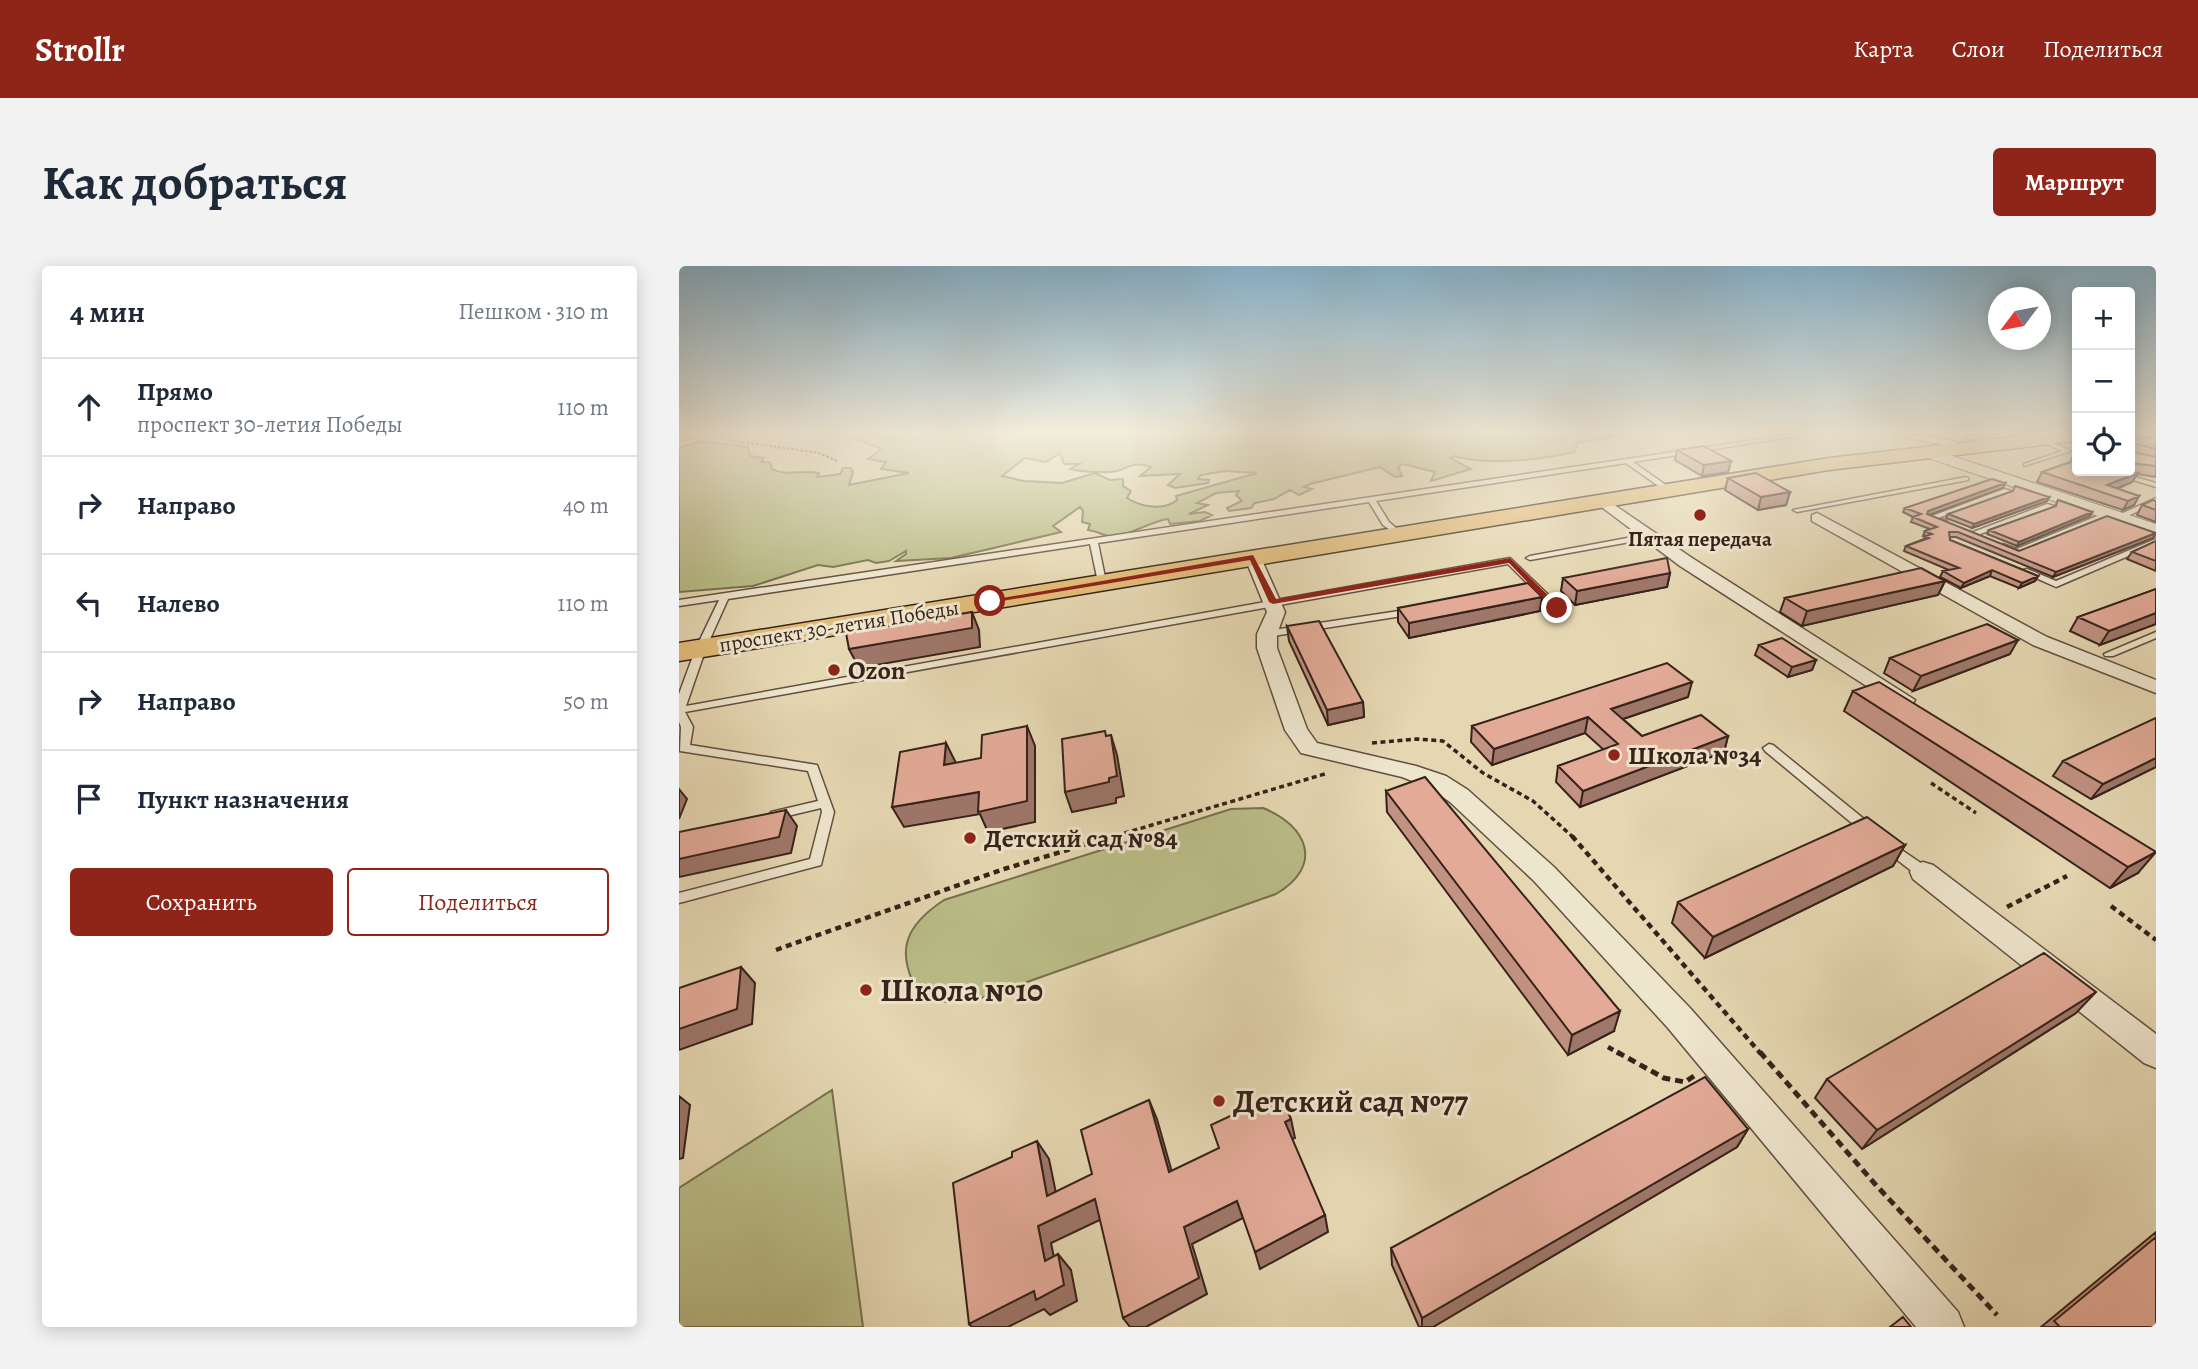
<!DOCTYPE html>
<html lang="ru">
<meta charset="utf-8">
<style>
body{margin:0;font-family:Alegreya,serif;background:#f2f2f3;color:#1f2937}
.controls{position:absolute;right:21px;top:21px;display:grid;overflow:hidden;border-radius:7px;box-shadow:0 4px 18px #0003}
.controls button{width:63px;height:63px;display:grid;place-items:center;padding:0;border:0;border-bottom:2px solid #e0e1e3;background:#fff;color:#1f2937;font:35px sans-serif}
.compass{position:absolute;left:1309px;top:21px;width:63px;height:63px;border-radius:50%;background:#fff;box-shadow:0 4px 18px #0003;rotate:238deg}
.stop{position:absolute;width:21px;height:21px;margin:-16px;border:5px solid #8f2418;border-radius:50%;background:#fff}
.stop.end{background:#8f2418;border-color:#fff;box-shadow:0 2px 7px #0008}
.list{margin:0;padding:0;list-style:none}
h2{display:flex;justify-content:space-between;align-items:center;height:91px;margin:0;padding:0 28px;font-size:30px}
h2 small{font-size:23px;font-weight:400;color:#747a83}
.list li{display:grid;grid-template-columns:46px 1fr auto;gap:21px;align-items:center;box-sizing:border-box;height:98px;padding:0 28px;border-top:2px solid #e0e1e3}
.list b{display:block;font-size:26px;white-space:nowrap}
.list p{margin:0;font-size:23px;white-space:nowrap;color:#747a83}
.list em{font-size:23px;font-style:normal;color:#747a83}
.actions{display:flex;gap:14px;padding:21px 28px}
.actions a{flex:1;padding:16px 0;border:2px solid #8f2418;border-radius:7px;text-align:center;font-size:24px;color:#8f2418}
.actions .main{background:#8f2418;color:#fff}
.icon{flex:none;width:38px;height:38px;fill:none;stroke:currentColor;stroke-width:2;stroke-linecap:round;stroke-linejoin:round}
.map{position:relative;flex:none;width:1477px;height:1061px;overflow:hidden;border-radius:7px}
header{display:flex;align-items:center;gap:42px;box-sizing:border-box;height:98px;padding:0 35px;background:#8f2418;color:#fff}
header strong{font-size:33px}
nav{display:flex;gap:38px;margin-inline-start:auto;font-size:24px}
.intro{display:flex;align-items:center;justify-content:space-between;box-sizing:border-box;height:168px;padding:0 42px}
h1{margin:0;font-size:49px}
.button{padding:18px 32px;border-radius:7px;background:#8f2418;color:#fff;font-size:24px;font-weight:700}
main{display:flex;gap:42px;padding:0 42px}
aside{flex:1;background:#fff;border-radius:7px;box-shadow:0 4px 18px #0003}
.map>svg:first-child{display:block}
.green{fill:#babd88;stroke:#787051;stroke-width:2;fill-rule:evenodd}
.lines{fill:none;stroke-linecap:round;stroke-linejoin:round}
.service-casing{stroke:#624f40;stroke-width:3}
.minor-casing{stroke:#624f40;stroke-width:3}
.tertiary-casing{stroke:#624f40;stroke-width:2}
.primary-casing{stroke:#36221a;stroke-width:3}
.path-far3{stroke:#36221a;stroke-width:2;stroke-dasharray:2.5 2;stroke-linecap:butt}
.path-far2{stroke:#36221a;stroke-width:3.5;stroke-dasharray:5 3.5;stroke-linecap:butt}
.path-far1{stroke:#36221a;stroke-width:4.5;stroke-dasharray:6 4.5;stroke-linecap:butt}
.path{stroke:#36221a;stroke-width:5;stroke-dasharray:8 5;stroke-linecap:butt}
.service{fill:#eee5cd;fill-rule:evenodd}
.minor{fill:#eee5cd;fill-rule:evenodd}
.tertiary{fill:#eee5cd;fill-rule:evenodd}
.primary{fill:#e2bc79;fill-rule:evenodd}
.wall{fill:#c29282;stroke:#36221a;stroke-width:2}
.shaded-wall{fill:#9e776a;stroke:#36221a;stroke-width:2}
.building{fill:#e2aa97;stroke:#36221a;stroke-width:2}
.route{fill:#8f2418}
.poi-dot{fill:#8f2418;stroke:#eee5cd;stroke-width:2.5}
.labels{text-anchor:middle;stroke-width:6;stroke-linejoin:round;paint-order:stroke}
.far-poi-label{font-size:21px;font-weight:bold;fill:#36221a;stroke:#eee5cd}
.far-street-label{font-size:21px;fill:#36221a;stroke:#eee5cd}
.poi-label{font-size:26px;font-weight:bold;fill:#36221a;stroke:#eee5cd;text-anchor:start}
.near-poi-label{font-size:32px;font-weight:bold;fill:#36221a;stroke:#eee5cd;text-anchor:start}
</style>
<header>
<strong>Strollr</strong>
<nav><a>Карта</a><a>Слои</a><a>Поделиться</a></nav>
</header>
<div class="intro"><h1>Как добраться</h1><a class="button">Маршрут</a></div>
<main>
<aside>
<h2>4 мин<small>Пешком · 310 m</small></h2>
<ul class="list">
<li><svg class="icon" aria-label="ahead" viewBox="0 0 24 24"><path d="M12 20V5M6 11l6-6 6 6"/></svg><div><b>Прямо</b><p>проспект 30-летия Победы</p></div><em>110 m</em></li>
<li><svg class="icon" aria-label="right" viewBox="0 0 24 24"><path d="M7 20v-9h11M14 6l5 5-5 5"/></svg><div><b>Направо</b></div><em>40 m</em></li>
<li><svg class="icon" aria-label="left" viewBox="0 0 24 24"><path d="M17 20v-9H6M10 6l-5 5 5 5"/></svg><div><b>Налево</b></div><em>110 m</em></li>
<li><svg class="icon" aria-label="right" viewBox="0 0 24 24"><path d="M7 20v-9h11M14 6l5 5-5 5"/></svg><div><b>Направо</b></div><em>50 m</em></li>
<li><svg class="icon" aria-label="arrive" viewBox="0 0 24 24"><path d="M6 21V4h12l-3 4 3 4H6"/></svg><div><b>Пункт назначения</b></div></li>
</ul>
<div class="actions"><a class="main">Сохранить</a><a>Поделиться</a></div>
</aside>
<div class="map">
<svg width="1477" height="1061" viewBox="0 0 1477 1061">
<rect width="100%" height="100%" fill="#e5d7b2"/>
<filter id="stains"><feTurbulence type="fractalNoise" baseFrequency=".00286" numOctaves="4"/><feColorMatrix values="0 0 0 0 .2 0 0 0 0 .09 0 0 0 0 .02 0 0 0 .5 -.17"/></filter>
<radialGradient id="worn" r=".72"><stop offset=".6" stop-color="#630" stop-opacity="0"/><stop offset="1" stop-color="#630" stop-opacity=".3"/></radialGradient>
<path class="green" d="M188 166H957L898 177 896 186C857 194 813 200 774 190L771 192 792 203 752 215 756 206 724 198 719 201 723 210 716 211 701 201 631 218 625 221 633 223 620 229 611 224 595 233 576 237 572 242 550 245 548 242 563 235 557 229 560 225 537 227 518 237 529 239 510 248 526 246 533 249 521 255 491 258 489 253C472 255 444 273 430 270 424 269 417 265 409 264L411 258 403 256 404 245 401 241 374 260 382 266 272 292 217 295 227 288V285L210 295 197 297 189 294 154 301 139 299 74 320 0 326V180L28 176 69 181 71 190 85 192 82 196H91L93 203C107 211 125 203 140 207L138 211 161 208 164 202H172L174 206 170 219 230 207 202 203 207 196 189 193 203 183 171 171ZM381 187 385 198H400L391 203C404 206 429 208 441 204 454 199 458 196 472 201L461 210 501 208 489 219 496 222 529 217 530 214 519 213 522 209 546 205 578 207 497 230 498 234C485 245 462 241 448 232L452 225 444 220V213L431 214 416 207 383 217 345 215 323 210 346 192 367 196Z
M584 542C629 560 645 600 597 628L294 735 264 736 241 730C216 687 224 661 265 634L552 543Z
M153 824 184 1061H0V922Z"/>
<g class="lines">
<defs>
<path id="service" d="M38 166H46L0 181V177Z
M1130 166H1142L954 196 991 222 992 224 988 226 947 197 697 235 710 256 724 268 720 270 704 259 690 236 419 277 427 316 423 319 419 316 411 278 49 333 27 382 7 440 831 292 883 342 881 344H875L829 298 6 446 14 461 11 479 138 499 155 546 142 599 0 637V627L131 593 143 546 142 542 96 553 90 549 92 546 139 535 129 505 1 485 2 461 0 456V428L17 382 40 334 0 340V334Z
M1212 166H1220L1273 175 1294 182 1291 184 1225 171Z
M1312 166H1324L1290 173 1287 171Z
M1472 166H1477V168L1473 167Z
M1361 173H1365L1392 185 1345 200V198L1383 185 1361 175Z
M1425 205H1435L1477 217V221Z
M1287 211 1289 212V214L1118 246 1114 244Z
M1325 223 1332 225 1259 252 1268 255V259H1262L1248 252Z
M1477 232V237L1442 253 1435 251Z
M1368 238 1375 240 1296 270 1289 268Z
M1428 246 1435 248 1341 288H1335L1320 280 1324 278 1338 283Z
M970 268 974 270 973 272 851 294 847 292 851 290Z
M1477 273V278L1377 321 1341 305 1348 303 1377 315Z
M733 343 736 344V348L588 371 583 368 588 365Z
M1477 366V372L1434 390H1426L1425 388Z
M1090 478 1094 479 1196 562 1197 565 1196 568H1186L1086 485 1084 482Z
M1208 574 1249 602 1251 606 1249 610H1239L1203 582 1201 579 1203 576Z"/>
<path id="minor" d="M925 232 1013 292 1236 434 1233 439H1217L1001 300 920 239 918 236Z
M1138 247 1368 371 1477 414V427L1354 379 1133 255V249Z
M574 287 582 292 606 346 598 368V382L628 463 638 477 737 500 767 510 789 524 875 601 1011 742 1279 1046 1285 1061H1237L989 762 855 615 771 536 751 522 723 511 622 487 606 464 578 382V368L588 346 566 292Z
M1244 596 1254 599 1477 768V802L1465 797 1234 613 1231 606 1234 599Z"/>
<path id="tertiary" d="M1250 182 1477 258V270L1244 190V184Z"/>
<path id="primary" d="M1377 166H1398V175L1150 204 0 395V377L1150 192Z"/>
</defs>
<use href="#service" class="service-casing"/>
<use href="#minor" class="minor-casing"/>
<use href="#tertiary" class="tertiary-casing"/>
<use href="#primary" class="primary-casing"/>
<path class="path-far3" d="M50 174 140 187 158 195"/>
<path class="path-far2" d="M693 477 738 473 764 475 804 507 854 535 895 572
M1252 517 1297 547
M429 572 649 507"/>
<path class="path-far1" d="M893 570 1082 788
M1432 640 1477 674
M1328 641 1388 610
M97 684 325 603 435 570
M929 781 941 788"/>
<path class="path" d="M938 786 985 812 1006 816 1015 810
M1081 786 1196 918 1318 1049"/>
<use href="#service" class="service"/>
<use href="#minor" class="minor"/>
<use href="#tertiary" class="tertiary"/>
<use href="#primary" class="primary"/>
</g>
<path class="wall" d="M1477 170V211L1458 208 1453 216 1438 223 1460 230 1455 239 1444 244 1358 216 1363 206 1391 196 1395 188 1398 187V205H1451V174Z
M998 184 1052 195 1049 206 1023 210 996 194Z
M1049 212 1111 226 1107 239 1079 244 1046 224Z
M1326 217 1324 222 1249 249 1340 285 1474 272 1374 311 1277 271H1271V274L1359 310 1356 315 1340 322 1311 310 1282 322 1261 311 1264 305 1270 304 1225 285 1227 280 1245 273 1246 270H1244L1246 265 1251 263 1232 256 1234 251 1224 246 1226 242Z
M1370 231 1368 235 1293 262 1267 252 1269 248Z
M1379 234 1413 246 1411 250 1338 280 1308 268 1310 264 1376 241Z
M1477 235V256L1458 249 1463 239Z
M1477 275V305L1448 293 1453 286Z
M991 307 988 321 896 339 882 325 884 312Z
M1266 315 1259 329 1123 360 1101 346 1106 332Z
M1477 323V358L1421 379 1391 365 1399 351Z
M863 331 861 345 730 372 719 356V342Z
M608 360 684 436 685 451 649 459 610 375Z
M1080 379 1137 394 1133 404 1109 411 1076 389Z
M1331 388 1234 425 1205 407 1211 392Z
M1174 425 1459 607 1431 622 1165 445Z
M1009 431 944 453 963 470H1049L1045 486 901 541 877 516 879 500 925 484 906 467 813 499 792 476 793 460Z
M1477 452V501L1412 533 1374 510 1384 495Z
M707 525 935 765 889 789 708 546Z
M1226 579 1214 600 1026 692 993 657 999 636Z
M1397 747 1183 883 1136 832 1148 813Z
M1069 863 1058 881 754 1061H740L713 999 712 982Z
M1477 966V1061H1362Z"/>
<path class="shaded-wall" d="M1052 195 1049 206 1023 210 1025 199Z
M1459 207 1453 216 1426 227 1428 219Z
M1326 217 1324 222 1247 250 1249 245Z
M1111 226 1107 239 1079 244 1082 231Z
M1460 230 1455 239 1444 244 1449 235Z
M1370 231 1368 235 1293 262 1295 258Z
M1413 246 1411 250 1338 280 1340 276Z
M1477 267 1474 272 1374 311 1377 306Z
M1313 304 1311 310 1282 322 1285 317Z
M991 307 988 321 896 339 898 325Z
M1359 310 1356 315 1340 322 1343 317Z
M1266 315 1259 329 1123 360 1128 345Z
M863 331 861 345 730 372V357Z
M293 346 300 364 301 381 180 402 170 383Z
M1477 347V358L1421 379 1430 365Z
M1339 374 1331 388 1234 425 1242 410Z
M1137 394 1133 404 1109 411 1113 401Z
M1013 416 1009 431 929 458 932 443Z
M684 436 685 451 649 459 648 444Z
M909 451 906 467 813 499 815 483Z
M348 460 356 480V556L309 566 301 548 225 561 213 541 300 526Z
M432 469 438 489 445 530 437 532V537L393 546 386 526 430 512Z
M1049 470 1045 486 901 541 904 525Z
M267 477 277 497 265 499Z
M1477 492V501L1412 533 1424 518Z
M0 523 8 533 0 553Z
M107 544 118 560 112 587 0 611V593Z
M1226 579 1214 600 1026 692 1034 671Z
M1477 586 1459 607 1431 622 1449 601Z
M62 701 76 717 73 758 0 784V763Z
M1417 726 1397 747 1183 883 1198 864Z
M941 745 935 765 889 789 893 769Z
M0 830 11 839 4 892 0 893Z
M470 834 478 853 498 924 490 906Z
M612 853 616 872 610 875 606 856Z
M1069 863 1058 881 754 1061H743V1052Z
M358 875 370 893 381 947 368 930Z
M416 933 427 951 372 977 379 1011 366 995 359 960Z
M558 935 564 952 513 978 528 1028 467 1061H451L444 1052 505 961Z
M646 949 649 966 581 1003 576 986Z
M379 988 392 1004 398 1035 371 1049 365 1043 329 1061H293L290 1058Z"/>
<path class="building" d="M1477 170V183L1454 177 1455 186 1477 191V200L1451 197V174Z
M1025 180 1052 195 1025 199 998 184Z
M1398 194V205H1450L1459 207 1428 219 1460 230 1449 235 1363 206Z
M1077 207 1111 226 1082 231 1049 212Z
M1313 213 1326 217 1249 245 1248 248 1340 285 1428 250 1477 267 1377 306 1279 266H1270L1271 274 1359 310 1343 317 1313 304 1285 317 1264 305 1280 302 1227 280 1250 272 1246 270 1253 268 1246 265 1258 261 1234 251 1242 248 1226 242Z
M1336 220 1370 231 1295 258 1269 248 1334 225Z
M1379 234 1413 246 1340 276 1310 264 1377 240Z
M1474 234 1477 235V244L1463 239Z
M1477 275V295L1453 286Z
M988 292 991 307 898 325 884 312Z
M1242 302 1266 315 1128 345 1106 332Z
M849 317 863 331 730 357 719 342Z
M1477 323V347L1430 365 1399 351Z
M293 346V362L170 383 167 367Z
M640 355 684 436 648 444 608 360Z
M1308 358 1339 374 1242 410 1211 392Z
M1103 372 1137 394 1113 401 1080 379Z
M988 397 1013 416 932 443 963 470 1022 449 1049 470 904 525 879 500 939 478 909 451 815 483 793 460Z
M1200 416 1477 586 1449 601 1174 425Z
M1477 452V492L1424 518 1384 495Z
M348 460V535L299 546 300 526 213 541 221 486 267 477 265 499 302 492 303 469Z
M426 465 427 470 432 469 438 510 430 512V516L386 526 383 473Z
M746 511 941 745 893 769 707 525Z
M107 544 100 571 0 593V566Z
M1188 551 1226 579 1034 671 999 636Z
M1365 687 1417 726 1198 864 1148 813Z
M62 701 58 743 0 763V722Z
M1026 811 1069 863 743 1052 712 982Z
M594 830 598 837 604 835 612 853 606 856 646 949 576 986 558 935 505 961 520 1012 444 1052 416 933 359 960 366 995 379 988 385 1019 357 1034 355 1025 290 1058 274 917 333 891V886L358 875 368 930 413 908 402 864 470 834 490 906 540 882 532 859Z
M1477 971V1061H1381L1375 1055Z
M1224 1051 1232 1061H1211Z"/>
<linearGradient id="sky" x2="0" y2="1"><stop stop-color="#87b6d2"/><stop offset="0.53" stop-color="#f3eddc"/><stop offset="1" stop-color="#f3eddc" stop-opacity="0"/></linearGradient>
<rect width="1477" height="314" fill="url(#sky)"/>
<path class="route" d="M574 289 597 333 831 292 882 342 875 344 830 297 594 338 590 336 571 294 311 337 306 335Z"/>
<g class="poi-dot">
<circle cx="1021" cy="249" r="7"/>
<circle cx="155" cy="404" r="7"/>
<circle cx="935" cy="489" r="7"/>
<circle cx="291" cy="572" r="7"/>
<circle cx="187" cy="724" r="7"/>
<circle cx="540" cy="835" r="7"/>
</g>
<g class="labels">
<g class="far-poi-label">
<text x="1021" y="280">Пятая передача</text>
</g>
<g class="far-street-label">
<text transform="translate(160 360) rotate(-9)" y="7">проспект 30-летия Победы</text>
</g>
<g class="poi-label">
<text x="169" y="413">Ozon</text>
<text x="949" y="498">Школа №34</text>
<text x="305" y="581">Детский сад №84</text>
</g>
<g class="near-poi-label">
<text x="201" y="735">Школа №10</text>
<text x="554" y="846">Детский сад №77</text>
</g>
</g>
<rect width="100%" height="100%" filter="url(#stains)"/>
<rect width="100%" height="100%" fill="url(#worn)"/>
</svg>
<div class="controls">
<button>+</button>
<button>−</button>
<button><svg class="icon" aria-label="locate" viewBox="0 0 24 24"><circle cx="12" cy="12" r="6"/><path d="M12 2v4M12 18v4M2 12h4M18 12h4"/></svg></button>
</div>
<svg class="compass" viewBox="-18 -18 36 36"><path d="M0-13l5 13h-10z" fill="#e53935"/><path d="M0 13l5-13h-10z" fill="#747a83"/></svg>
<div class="stop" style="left:311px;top:335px"></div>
<div class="stop end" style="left:878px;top:342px"></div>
</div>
</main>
